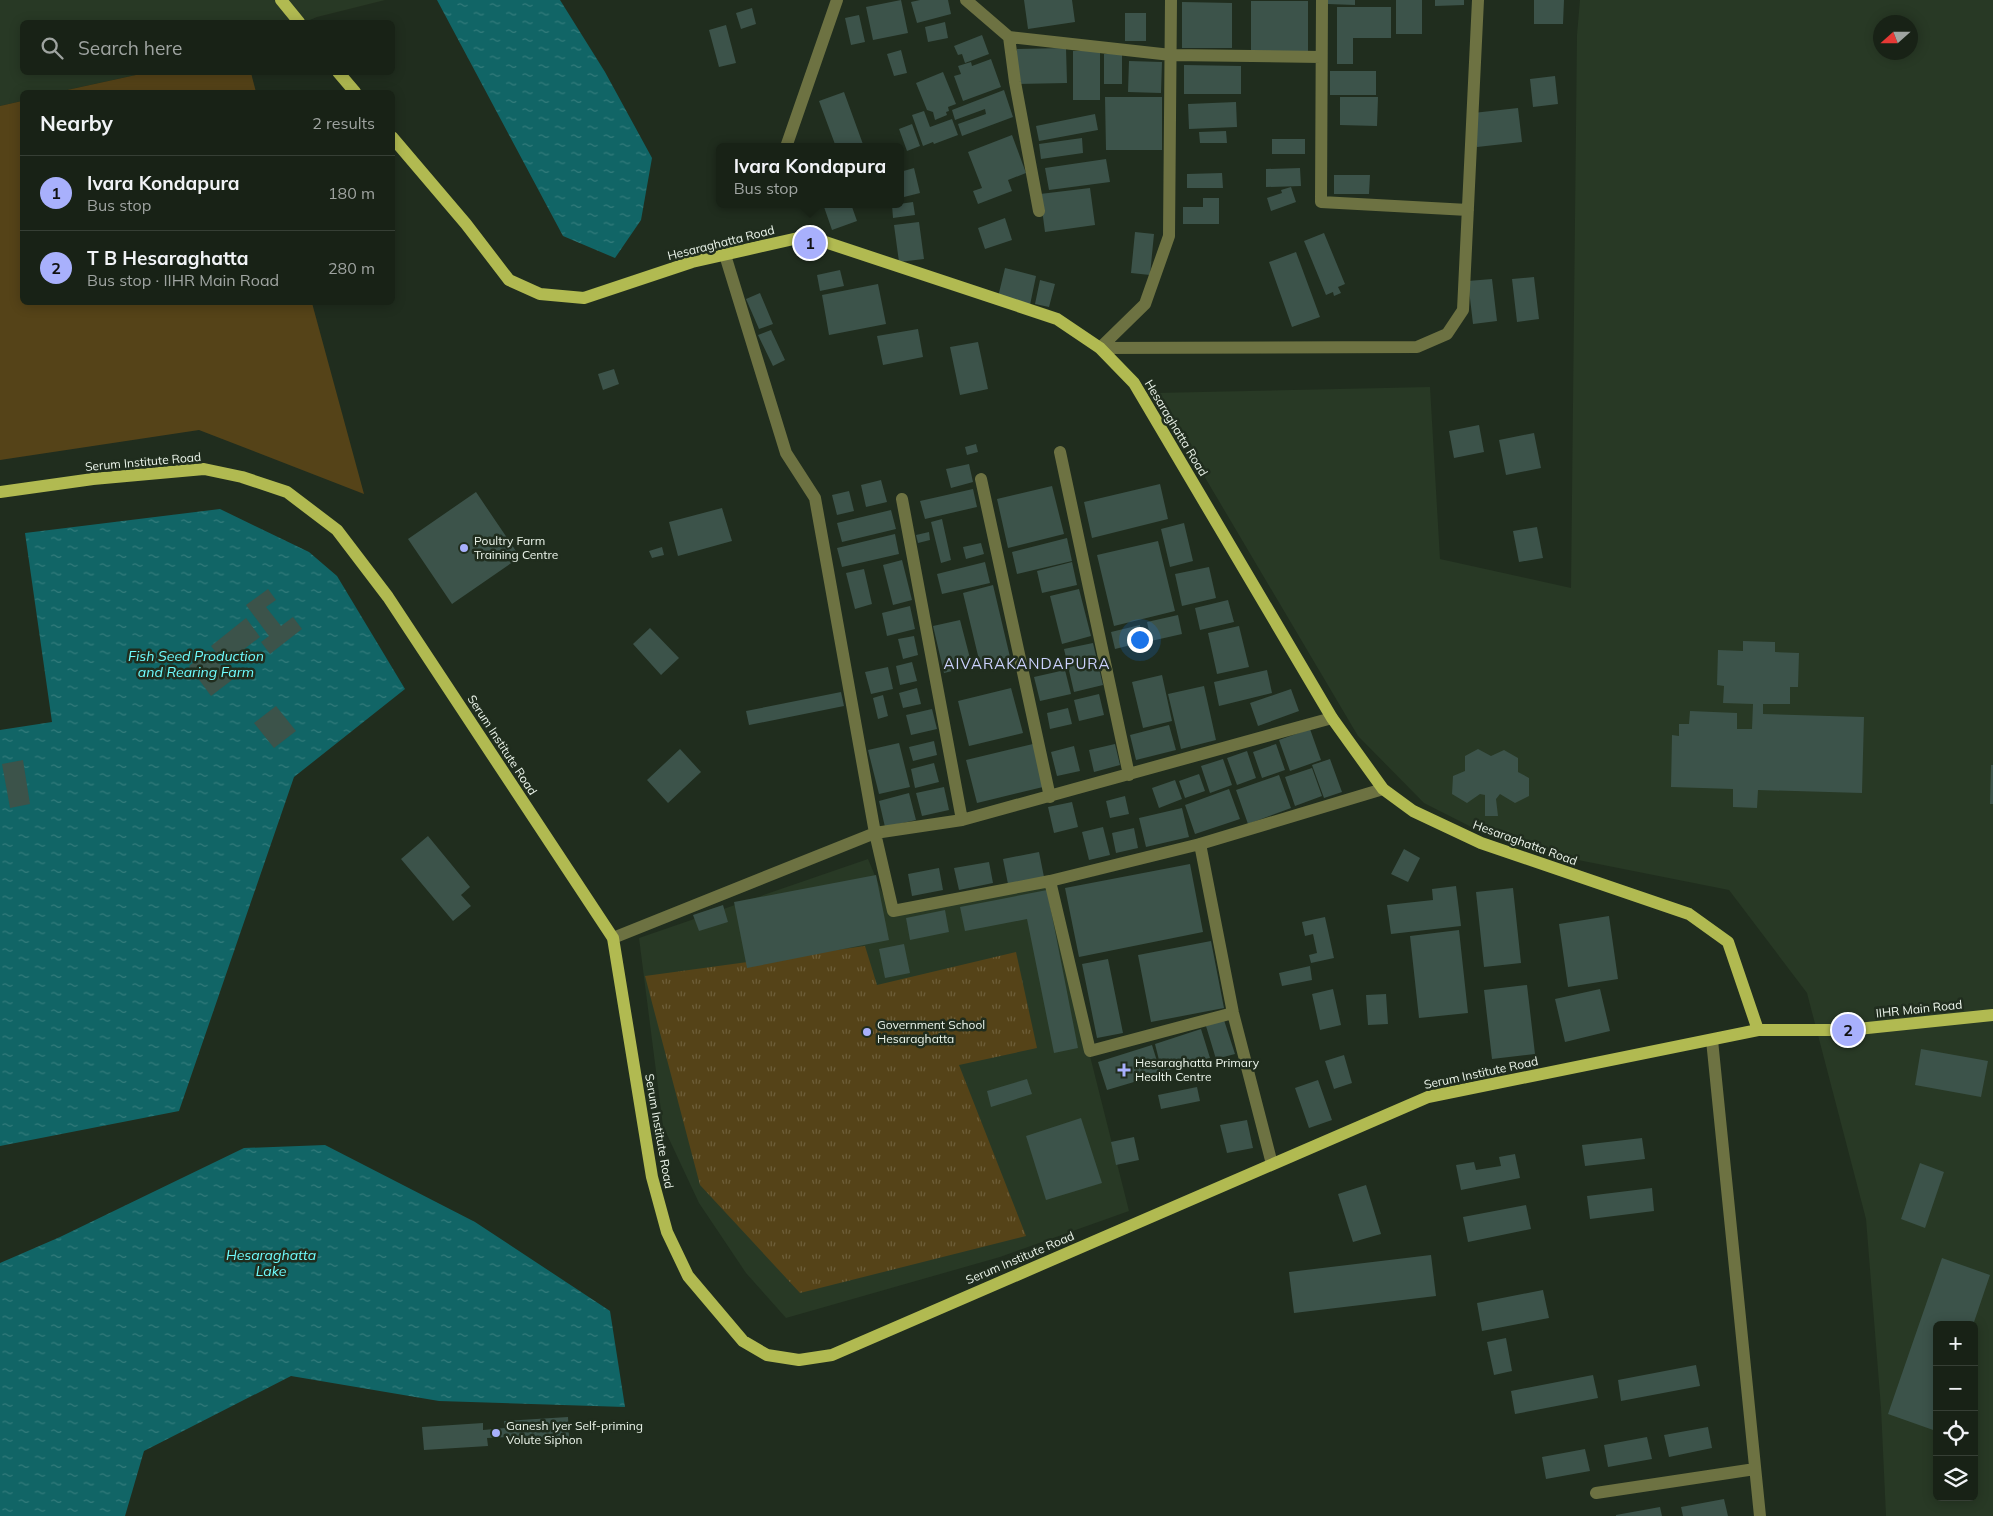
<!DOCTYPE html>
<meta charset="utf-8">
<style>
body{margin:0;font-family:Mulish,sans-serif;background:#252f23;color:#f1f3f6}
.controls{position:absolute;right:15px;bottom:15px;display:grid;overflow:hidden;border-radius:8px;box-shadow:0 2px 12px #0003}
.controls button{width:45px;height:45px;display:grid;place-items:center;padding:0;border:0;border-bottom:1px solid #363f35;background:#182216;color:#f1f3f6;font:25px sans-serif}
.compass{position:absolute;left:1873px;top:15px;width:45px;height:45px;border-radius:50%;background:#182216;box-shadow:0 2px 12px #0003;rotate:249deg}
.you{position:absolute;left:1139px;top:639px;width:18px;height:18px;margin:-12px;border:4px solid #fff;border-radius:50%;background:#1a73e8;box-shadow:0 0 0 8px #1a73e833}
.badge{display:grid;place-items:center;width:32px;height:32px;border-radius:50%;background:#a8b0fc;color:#111;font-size:16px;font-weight:700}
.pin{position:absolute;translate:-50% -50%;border:2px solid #fff;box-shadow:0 1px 5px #0006}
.popup{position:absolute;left:716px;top:143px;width:188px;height:65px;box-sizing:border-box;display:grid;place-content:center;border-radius:8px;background:#182216;filter:drop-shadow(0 1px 4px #0005);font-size:16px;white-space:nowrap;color:#9fa4a1}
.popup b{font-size:19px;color:#f1f3f6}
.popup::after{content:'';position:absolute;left:50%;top:100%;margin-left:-10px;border:10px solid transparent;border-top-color:#182216}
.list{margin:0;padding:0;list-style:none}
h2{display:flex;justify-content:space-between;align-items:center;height:65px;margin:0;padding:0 20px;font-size:21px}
h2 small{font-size:16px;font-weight:400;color:#9fa4a1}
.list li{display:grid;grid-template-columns:32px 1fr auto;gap:15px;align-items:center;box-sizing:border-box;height:75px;padding:0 20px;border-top:1px solid #363f35}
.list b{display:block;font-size:19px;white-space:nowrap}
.list p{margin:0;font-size:16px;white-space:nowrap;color:#9fa4a1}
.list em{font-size:16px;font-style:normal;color:#9fa4a1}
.icon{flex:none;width:28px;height:28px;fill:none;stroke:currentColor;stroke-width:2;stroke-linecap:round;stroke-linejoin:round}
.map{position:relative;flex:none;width:1993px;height:1516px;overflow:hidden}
.search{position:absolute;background:#182216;box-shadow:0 2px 12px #0003;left:20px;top:20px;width:375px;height:55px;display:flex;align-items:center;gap:12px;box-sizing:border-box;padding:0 18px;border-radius:8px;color:#9fa4a1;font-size:19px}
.panel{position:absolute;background:#182216;box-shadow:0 2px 12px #0003;left:20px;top:90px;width:375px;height:215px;border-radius:8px}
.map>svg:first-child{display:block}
.built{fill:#283925;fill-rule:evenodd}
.grass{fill:#554318}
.park{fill:url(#park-tufts)}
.water{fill:url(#water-ripples)}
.building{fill:#3c534a}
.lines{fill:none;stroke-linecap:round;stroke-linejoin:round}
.minor{stroke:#6d7242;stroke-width:12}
.major{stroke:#b1ba51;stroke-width:12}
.poi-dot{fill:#a8b0fc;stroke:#202d1e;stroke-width:2}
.labels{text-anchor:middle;stroke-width:5;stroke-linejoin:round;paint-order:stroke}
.street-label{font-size:12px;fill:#ecf5eb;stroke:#202d1e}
.poi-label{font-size:12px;fill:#ecf5eb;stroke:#202d1e;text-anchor:start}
.water-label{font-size:14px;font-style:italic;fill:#6ffdff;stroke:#202d1e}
.quarter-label{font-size:15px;letter-spacing:1px;fill:#ccd2fd;stroke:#202d1e}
</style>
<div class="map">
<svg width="1993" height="1516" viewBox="0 0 1993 1516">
<defs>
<pattern id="park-tufts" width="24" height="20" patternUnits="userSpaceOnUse" patternTransform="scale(1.25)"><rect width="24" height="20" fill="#554318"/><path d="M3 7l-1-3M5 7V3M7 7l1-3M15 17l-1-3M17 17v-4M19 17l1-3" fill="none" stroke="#6e5f3a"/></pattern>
<pattern id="water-ripples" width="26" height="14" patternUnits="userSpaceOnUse" patternTransform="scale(1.25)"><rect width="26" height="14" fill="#116566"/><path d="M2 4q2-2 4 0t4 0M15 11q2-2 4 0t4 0" fill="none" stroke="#347c7c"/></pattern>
</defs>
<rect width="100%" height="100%" fill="#202d1e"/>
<path class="built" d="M0 0H385L317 17 305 22H22V72L145 73 58 92H22V101L0 106Z
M1580 0H1993V1516H1886L1881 1408 1866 1219 1807 993 1729 890 1558 856 1491 837 1424 803 1358 736 1155 393 1430 387 1440 559 1571 588 1577 35ZM1880 22H1910V52H1880ZM1937 1325H1974V1497H1937Z
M868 859 892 916 1047 885 1129 1211 1000 1257 786 1318 746 1273 699 1203 663 1126 639 938Z"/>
<path class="grass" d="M145 73H251L256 92H58Z
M22 101V302L312 303 364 494 199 430 0 460V106Z"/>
<path class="park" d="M865 946 877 985 1016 952 1037 1048 959 1065 1026 1236 800 1293 700 1185 645 976Z"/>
<path class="water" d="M437 0H560L605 72 652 158 641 220 615 258 563 236Z
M220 509 309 552 337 576 405 689 294 777 179 1111 0 1146V730L52 722 25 533Z
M325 1145 475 1222 610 1311 625 1407 439 1401 291 1376 144 1451 125 1516H0V1263L60 1237 244 1148Z"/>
<path class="building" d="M901 0 908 33 873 40 866 7Z
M920 0H948L951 14 917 23 911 2Z
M1024 0H1072L1075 22 1028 29Z
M1328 0H1355V5L1328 4Z
M1396 0H1422V34H1396Z
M1435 0H1464V5L1435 6Z
M1534 0H1564L1563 24H1534Z
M1251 1H1308V52H1251Z
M1182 2 1232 3V48H1182Z
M1337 7H1391V38H1353V64H1337Z
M752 8 756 24 741 29 736 13Z
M1125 13H1146V41H1125Z
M859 15 865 42 851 45 845 18Z
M945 22 948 38 928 42 925 27Z
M726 25 736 63 719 67 709 30Z
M982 35 989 54 965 63 962 54 958 55 954 46Z
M1066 48 1067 83 1017 84V49Z
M901 50 907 73 894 76 887 54Z
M1073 51H1100V100H1073Z
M1104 54H1122V84H1104Z
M991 59 1001 87 963 101 954 76 961 74 958 66 971 62 972 66Z
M1129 61 1162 62 1161 93 1128 92Z
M1184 65 1241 66V94H1184Z
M1330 71H1376V95H1330Z
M943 72 956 104 948 107 949 111 946 112 947 115 935 120 933 112 927 110 916 83Z
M1555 76 1558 104 1533 107 1530 79Z
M1004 90 1013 117 962 136 958 124 986 114 985 109 955 120 952 110Z
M844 92 864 147H836L819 101Z
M1105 97H1162V150H1106Z
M1340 97H1378L1377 126 1340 125Z
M1236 102 1237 127 1189 129 1188 104Z
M1518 108 1522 142 1477 147 1473 113Z
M924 111 930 127 952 119 958 135 934 144 933 142 923 146 912 115Z
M1095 114 1098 130 1039 141 1036 126Z
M912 124 920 146 907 151 899 129Z
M1226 131 1227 143H1200L1199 132Z
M1012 135 1026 173 1008 180 1012 191 978 204 973 191 982 188 968 152Z
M1082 138 1083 153 1041 159 1039 144Z
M1272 139H1305V154H1272Z
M1106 159 1110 182 1049 190 1045 168Z
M914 168 920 193 900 198V172Z
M1300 168 1301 186 1266 187V169Z
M1222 173 1223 188H1187V174Z
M1334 175H1370L1369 194H1334Z
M1291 187 1296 202 1271 211 1267 198 1282 193 1281 190Z
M1090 188 1095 225 1045 232 1040 194Z
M1203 198H1219V224H1183V207H1203Z
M913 202 915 215 893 218 892 205Z
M823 204H851L857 221 832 230Z
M1005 218 1012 240 985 249 978 228Z
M919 222 924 259 899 262 894 225Z
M1135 232 1154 234 1150 275 1131 273Z
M1324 233 1345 284 1338 287 1341 293 1334 296 1333 292 1326 295 1304 241Z
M1296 252 1320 317 1292 327 1269 262Z
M1005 268 1036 276 1030 305 998 297Z
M840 270 844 286 820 291 817 275Z
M1534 277 1539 319 1517 322 1512 279Z
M1492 279 1497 321 1473 324 1468 281Z
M1040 280 1055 284 1049 307 1035 304Z
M878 284 886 324 829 335 822 295Z
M760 293 773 324 759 329 746 299Z
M918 329 923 357 883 365 877 336Z
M771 330 785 360 773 366 758 335Z
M978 342 988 389 960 395 950 347Z
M614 369 619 384 603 390 598 374Z
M1479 425 1484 452 1454 458 1449 431Z
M1534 433 1541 468 1506 475 1499 440Z
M976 444 978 452 967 455 965 447Z
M969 464 973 482 951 488 946 469Z
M881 480 887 502 866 507 861 485Z
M1160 484 1168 519 1092 538 1084 502Z
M1052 486 1064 534 1008 548 997 499Z
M973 489 977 507 925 519 920 501Z
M849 491 854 511 837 515 832 495Z
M476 492 520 557 452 604 408 539Z
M722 508 732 541 678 556 669 522Z
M891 510 896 529 842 542 837 523Z
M942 519 951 560 941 563 931 522Z
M1184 523 1193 561 1170 567 1161 529Z
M1537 527 1543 558 1519 562 1513 531Z
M929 532 930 540 918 543 916 535Z
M895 534 899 554 842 567 837 548Z
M1067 538 1072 561 1017 574 1012 552Z
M1158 541 1175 611 1114 626 1097 555Z
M981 543 984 554 966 559 963 547Z
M662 547 664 555 652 558 649 551Z
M902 560 912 600 893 605 883 565Z
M985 562 990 583 942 594 937 574Z
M1072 562 1077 585 1042 593 1037 571Z
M1209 567 1216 598 1182 606 1175 574Z
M864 569 872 604 855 609 846 573Z
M993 585 1010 657 980 664 963 593Z
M268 589 276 600 266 607 281 626 293 617 302 629 270 654 261 642 269 636 246 605Z
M1079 589 1091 636 1062 644 1050 596Z
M1228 600 1234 622 1200 630 1195 608Z
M910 606 915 629 887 636 882 613Z
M1178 615 1182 634 1151 641 1147 622Z
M246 618 260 637 225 664 211 646Z
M960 620 972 666 944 673 933 626Z
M1140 625 1143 642 1115 649 1111 632Z
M1239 626 1249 667 1217 674 1208 633Z
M650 628 679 658 661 675 633 644Z
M914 636 918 655 903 659 898 639Z
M1743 641 1775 642V652L1799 653 1798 687H1790V704H1763V714L1864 717 1862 793 1758 790 1757 808 1733 807V789L1671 787 1672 735 1679 736V724H1689L1690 711 1737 713V729H1752L1753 704 1723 703 1724 686 1717 685 1718 650 1743 651Z
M1093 643 1103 685 1074 692 1064 649Z
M209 650 232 680 211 696 189 666Z
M912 662 917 681 900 685 896 666Z
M888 667 893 689 871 694 865 672Z
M1065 670 1071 694 1040 701 1034 677Z
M1267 670 1272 693 1219 706 1214 682Z
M1162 675 1172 721 1143 728 1132 682Z
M1204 686 1216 740 1181 749 1168 694Z
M917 688 921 704 903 708 899 693Z
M1011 688 1023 733 969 746 958 701Z
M1291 689 1299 711 1258 726 1250 703Z
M841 692 844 706 749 725 746 711Z
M1099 694 1104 715 1079 721 1074 700Z
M883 695 888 716 878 719 873 698Z
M276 706 296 731 274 748 254 723Z
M1068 708 1072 724 1050 729 1047 713Z
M932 709 937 729 911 735 906 715Z
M1169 725 1176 750 1136 760 1130 735Z
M1310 729 1321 760 1290 771 1279 740Z
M934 741 937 755 913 761 909 747Z
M899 743 910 787 879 794 868 750Z
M1033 744 1043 787 977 803 966 760Z
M1115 744 1120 765 1094 772 1089 750Z
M1276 744 1285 770 1262 778 1253 752Z
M1074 746 1080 771 1057 776 1051 752Z
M680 749 701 772 668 803 647 780Z
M1478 749 1491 756 1504 750 1518 758V772L1529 778V796L1515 803 1500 794 1496 799 1498 816H1485V795L1480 794 1467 803 1452 794 1453 776 1465 771V756Z
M1247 751 1256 778 1237 785 1227 758Z
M1223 759 1232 785 1210 793 1201 766Z
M1330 759 1342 792 1324 798 1312 765Z
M23 760 30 804 10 808 2 764Z
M934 763 939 782 915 788 911 769Z
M1991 765H1993V804H1990Z
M1312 768 1322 796 1295 806 1285 777Z
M1199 774 1205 791 1185 798 1179 781Z
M1279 775 1291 808 1248 824 1236 790Z
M1175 780 1182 799 1159 808 1152 788Z
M944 787 949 810 922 816 916 793Z
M1229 789 1240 819 1195 834 1185 805Z
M909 793 916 820 885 827 879 801Z
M1125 796 1129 814 1110 818 1106 801Z
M1072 802 1078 827 1054 833 1048 807Z
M1182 808 1189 837 1146 847 1139 818Z
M1103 827 1110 855 1089 860 1082 832Z
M1134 828 1138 848 1116 853 1112 833Z
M428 836 470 887 461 895 471 906 453 921 401 859Z
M1404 849 1420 858 1408 882 1391 874Z
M1039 852 1044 877 1008 884 1003 859Z
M989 862 993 883 959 890 954 868Z
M1190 864 1203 932 1079 957 1065 888Z
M939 868 943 890 912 896 908 874Z
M876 875 889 940 747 968 734 902Z
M1456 886 1461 926 1391 934 1387 905 1433 900 1432 889Z
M1513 888 1521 963 1484 967 1476 892Z
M1047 890 1078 1048 1054 1053 1027 919 965 931 960 907Z
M723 905 728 922 699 931 693 915Z
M945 910 949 932 910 940 906 918Z
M1609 916 1618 979 1568 987 1559 924Z
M1325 917 1334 958 1311 963 1309 955 1317 953 1313 934 1305 936 1302 922Z
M1459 930 1468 1013 1419 1018 1410 936Z
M1211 941 1224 1008 1151 1022 1138 955Z
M904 944 910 973 885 978 879 949Z
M1108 959 1123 1033 1097 1038 1082 964Z
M1310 966 1312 980 1282 986 1279 973Z
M1527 985 1535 1054 1492 1059 1484 990Z
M1333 989 1341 1025 1320 1030 1312 994Z
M1600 989 1610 1031 1565 1042 1555 999Z
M1386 994 1388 1024 1368 1025 1366 995Z
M1224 1020 1235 1054 1216 1059 1206 1026Z
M1201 1029 1210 1058 1162 1072 1155 1044Z
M1152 1045 1161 1074 1107 1090 1098 1062Z
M1921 1049 1988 1061 1981 1097 1915 1085Z
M1344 1055 1352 1083 1334 1089 1325 1061Z
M1027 1079 1032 1094 991 1107 987 1091Z
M1318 1080 1332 1120 1309 1128 1295 1088Z
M1197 1087 1200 1101 1161 1109 1158 1095Z
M1081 1118 1102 1183 1046 1200 1026 1136Z
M1247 1120 1253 1148 1227 1153 1220 1125Z
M1134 1137 1139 1160 1116 1165 1111 1142Z
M1642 1138 1645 1159 1585 1166 1582 1145Z
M1515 1154 1520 1178 1461 1190 1456 1165 1474 1162 1476 1170 1501 1166 1499 1157Z
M1920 1163 1944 1172 1925 1228 1901 1219Z
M1366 1185 1381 1234 1353 1242 1338 1194Z
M1652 1188 1654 1211 1590 1219 1587 1196Z
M1526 1205 1531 1229 1468 1242 1463 1217Z
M1431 1255 1436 1296 1294 1313 1289 1272Z
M1942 1258 1990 1275 1973 1325H1937L1936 1431 1888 1414Z
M1543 1290 1549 1318 1482 1331 1477 1303Z
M1506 1338 1512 1371 1494 1375 1487 1342Z
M1696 1365 1700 1386 1621 1401 1618 1380Z
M1593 1375 1598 1398 1515 1414 1511 1391Z
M568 1417 569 1437 509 1441 508 1437 487 1438 488 1446 424 1450 422 1427 483 1423V1430L505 1428 504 1421Z
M1708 1427 1712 1448 1669 1457 1664 1435Z
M1647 1437 1652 1459 1608 1467 1604 1445Z
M1585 1449 1590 1471 1546 1479 1542 1457Z
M1724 1499 1728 1516H1683L1681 1507Z
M1660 1507 1662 1516H1616V1515Z"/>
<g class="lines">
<path class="minor" d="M966 0 1009 37 1171 55 1321 57
M1322 0 1321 202 1468 210
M1009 37 1015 82 1039 211
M786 147 837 0
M725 255 786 453 815 498 875 833 893 911 1050 881 1200 844 1383 789
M1100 348 1417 347 1447 334 1463 310 1478 0
M1100 348 1145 304 1169 236 1171 0
M1060 452 1129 775
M981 479 1050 797
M902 499 962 820
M1200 844 1233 1013 1272 1164
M1050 881 1090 1051 1233 1013
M613 938 875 833 962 820 1332 718
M1712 1040 1760 1516
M1596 1493 1755 1469"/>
<path class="major" d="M281 0 299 22
M338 72 355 92
M392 137 466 224 509 280 540 294 584 298 692 262 807 236 1057 319 1100 348 1134 383 1332 718 1383 789 1413 811 1481 843 1689 914 1728 942 1758 1030
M0 492 93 479 204 469 242 477 287 492 337 530 388 597 613 938 652 1177 667 1232 688 1276 743 1341 767 1355 799 1360 832 1355 1428 1097 1758 1030H1848L1993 1015"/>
</g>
<g class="poi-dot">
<circle cx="464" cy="548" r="5"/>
<circle cx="867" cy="1032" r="5"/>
<path d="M1121.5 1062.5h5v5h5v5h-5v5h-5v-5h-5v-5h5z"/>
<circle cx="496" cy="1433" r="5"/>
</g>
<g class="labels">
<g class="street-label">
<text transform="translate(721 243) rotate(-14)" y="4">Hesaraghatta Road</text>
<text transform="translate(1176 428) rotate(59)" y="4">Hesaraghatta Road</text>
<text transform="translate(143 462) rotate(-5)" y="4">Serum Institute Road</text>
<text transform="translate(502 745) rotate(57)" y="4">Serum Institute Road</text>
<text transform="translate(1525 843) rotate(20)" y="4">Hesaraghatta Road</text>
<text transform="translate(1919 1009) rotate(-6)" y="4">IIHR Main Road</text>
<text transform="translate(1481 1073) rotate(-12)" y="4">Serum Institute Road</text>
<text transform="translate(659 1131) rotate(80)" y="4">Serum Institute Road</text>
<text transform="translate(1020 1258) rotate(-23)" y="4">Serum Institute Road</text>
</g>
<g class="poi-label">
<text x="474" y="545">Poultry Farm<tspan x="474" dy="14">Training Centre</tspan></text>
<text x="877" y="1029">Government School<tspan x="877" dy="14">Hesaraghatta</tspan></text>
<text x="1135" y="1067">Hesaraghatta Primary<tspan x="1135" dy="14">Health Centre</tspan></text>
<text x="506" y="1430">Ganesh Iyer Self-priming<tspan x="506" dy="14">Volute Siphon</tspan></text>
</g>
<g class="water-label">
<text x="196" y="661">Fish Seed Production<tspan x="196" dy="16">and Rearing Farm</tspan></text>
<text x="271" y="1260">Hesaraghatta<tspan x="271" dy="16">Lake</tspan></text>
</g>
<g class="quarter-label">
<text x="1027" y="669">AIVARAKANDAPURA</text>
</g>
</g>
</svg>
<div class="controls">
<button>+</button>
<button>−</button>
<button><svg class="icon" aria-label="locate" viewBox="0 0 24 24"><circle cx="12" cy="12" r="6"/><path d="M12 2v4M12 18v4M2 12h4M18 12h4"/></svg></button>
<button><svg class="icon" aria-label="layers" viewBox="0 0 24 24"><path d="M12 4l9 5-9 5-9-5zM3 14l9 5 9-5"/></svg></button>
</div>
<svg class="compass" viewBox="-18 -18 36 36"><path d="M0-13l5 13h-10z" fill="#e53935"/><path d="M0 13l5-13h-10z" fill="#9fa4a1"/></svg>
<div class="you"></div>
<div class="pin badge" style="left:810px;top:243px">1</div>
<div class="popup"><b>Ivara Kondapura</b>Bus stop</div>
<div class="pin badge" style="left:1848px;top:1030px">2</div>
<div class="search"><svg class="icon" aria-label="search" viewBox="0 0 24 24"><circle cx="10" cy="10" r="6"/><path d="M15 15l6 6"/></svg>Search here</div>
<section class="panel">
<h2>Nearby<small>2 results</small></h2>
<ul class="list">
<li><span class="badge">1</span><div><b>Ivara Kondapura</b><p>Bus stop</p></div><em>180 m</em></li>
<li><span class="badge">2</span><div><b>T B Hesaraghatta</b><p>Bus stop · IIHR Main Road</p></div><em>280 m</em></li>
</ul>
</section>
</div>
